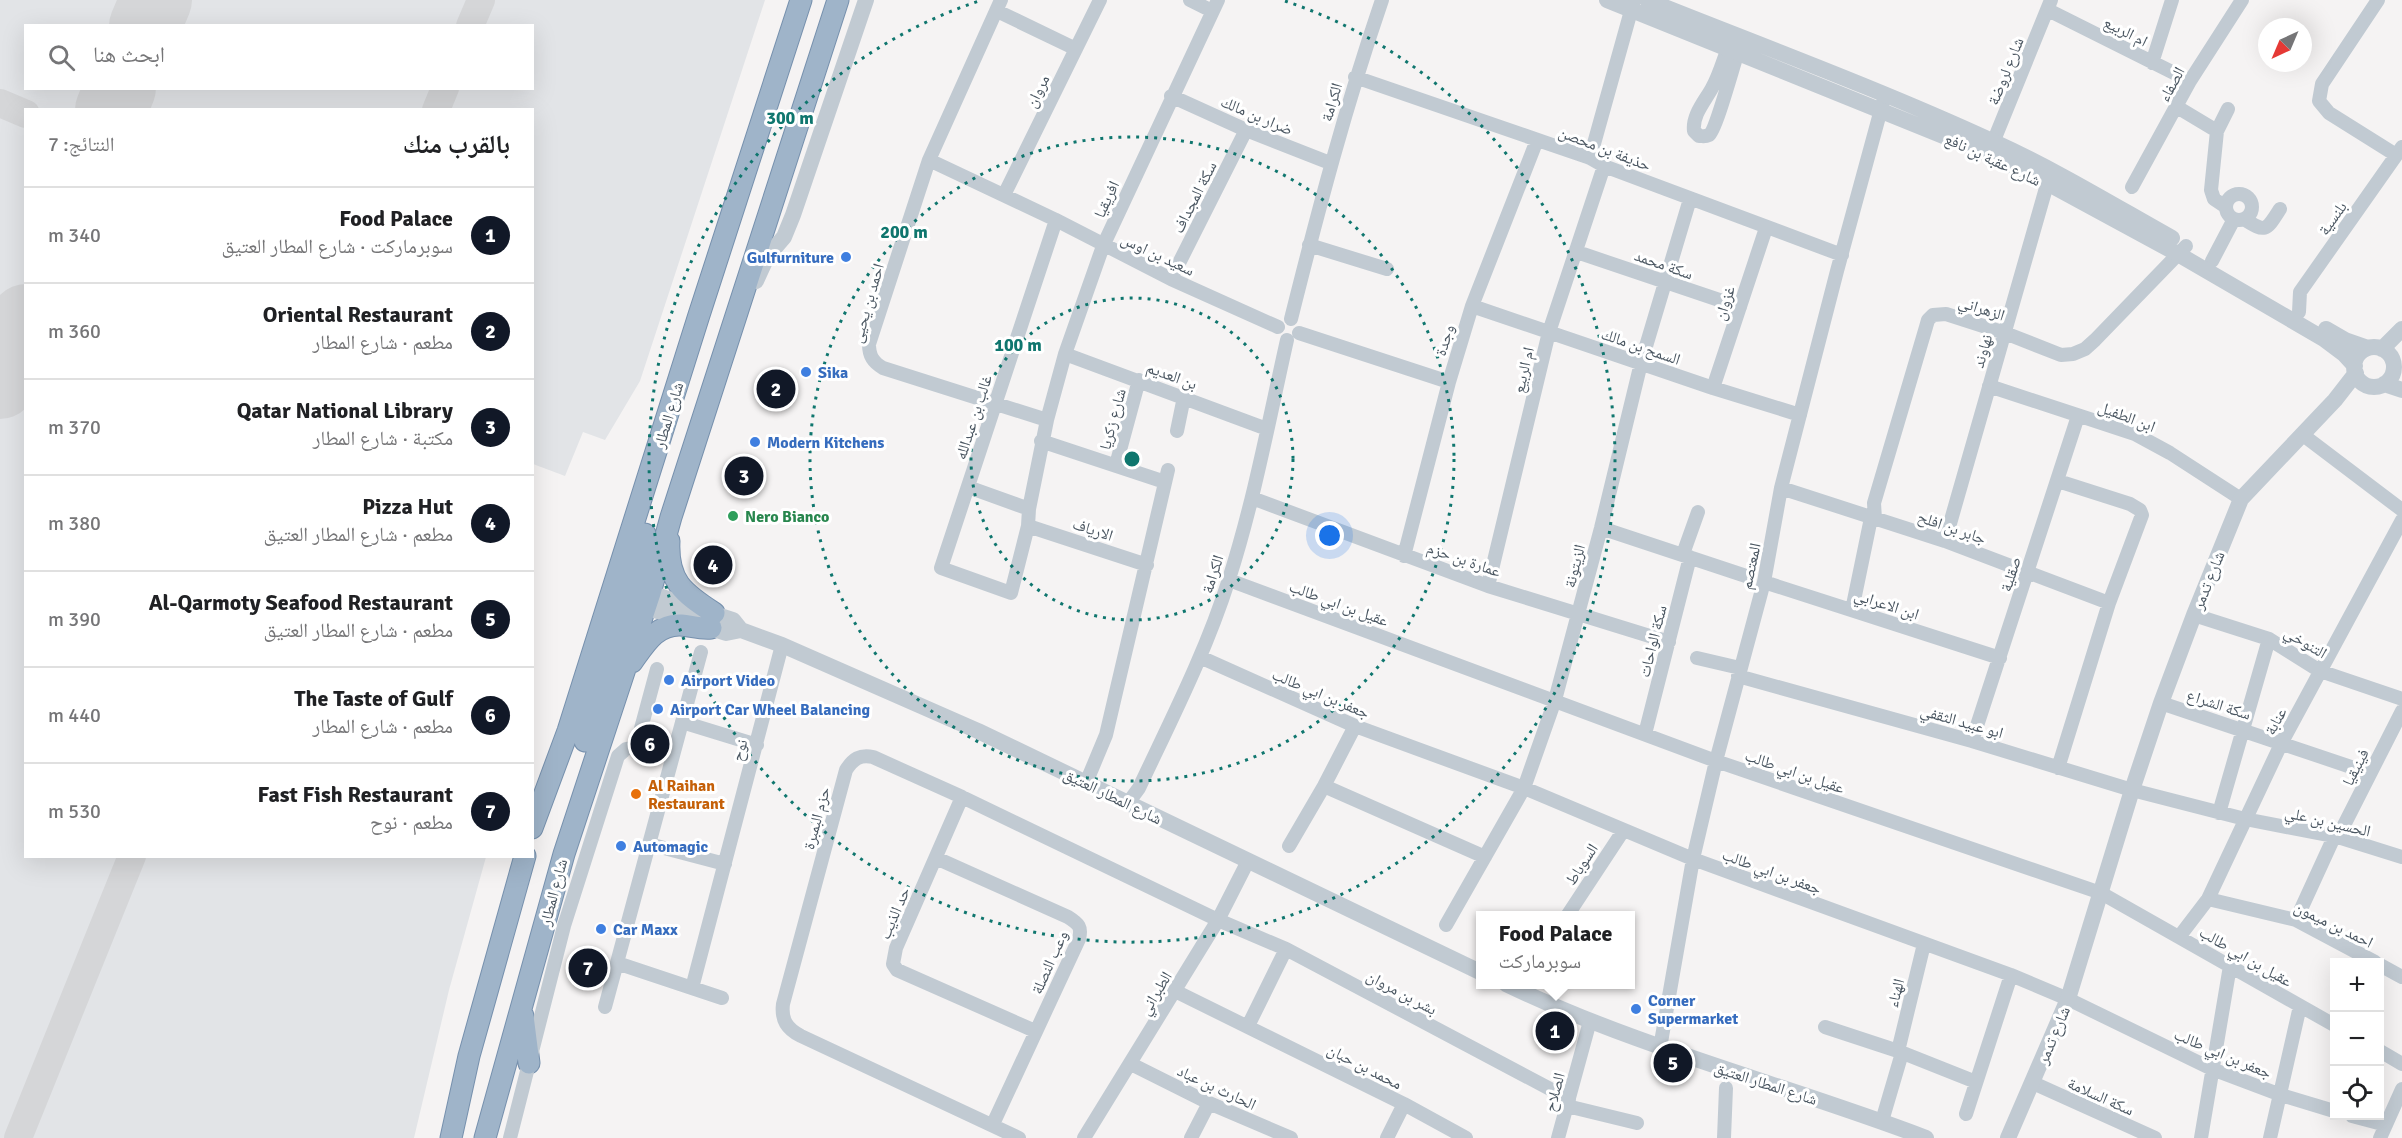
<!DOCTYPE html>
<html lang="ar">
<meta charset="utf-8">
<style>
body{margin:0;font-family:Signika,"Noto Naskh Arabic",sans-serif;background:#f6f6f6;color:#202124;direction:rtl}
.controls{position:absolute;right:18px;bottom:18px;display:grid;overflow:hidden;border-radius:0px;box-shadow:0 6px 24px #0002}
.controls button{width:54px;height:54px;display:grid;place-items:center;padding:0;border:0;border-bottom:2px solid #e0e0e0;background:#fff;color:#202124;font:30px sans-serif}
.compass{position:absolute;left:2258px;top:18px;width:54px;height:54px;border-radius:50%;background:#fff;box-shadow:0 6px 24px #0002;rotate:224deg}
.you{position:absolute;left:1330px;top:536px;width:21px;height:21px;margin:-15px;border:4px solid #fff;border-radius:50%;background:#1a73e8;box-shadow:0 0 0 9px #1a73e833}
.badge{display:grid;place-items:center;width:39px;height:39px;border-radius:50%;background:#111827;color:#fff;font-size:20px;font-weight:700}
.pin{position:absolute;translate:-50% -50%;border:3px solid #fff;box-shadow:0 2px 6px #0006}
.popup{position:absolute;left:1476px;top:911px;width:159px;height:78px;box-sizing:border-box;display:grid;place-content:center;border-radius:0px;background:#fff;filter:drop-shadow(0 2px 4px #0005);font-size:20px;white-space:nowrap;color:#757577}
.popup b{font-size:22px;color:#202124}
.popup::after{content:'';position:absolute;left:50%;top:100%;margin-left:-12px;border:12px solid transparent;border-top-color:#fff}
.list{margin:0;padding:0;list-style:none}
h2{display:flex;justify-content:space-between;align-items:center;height:78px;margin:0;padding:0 24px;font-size:26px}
h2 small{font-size:20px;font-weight:400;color:#757577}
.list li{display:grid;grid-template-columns:39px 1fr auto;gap:18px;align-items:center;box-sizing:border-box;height:96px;padding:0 24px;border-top:2px solid #e0e0e0}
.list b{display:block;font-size:22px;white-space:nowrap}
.list p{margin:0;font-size:20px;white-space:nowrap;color:#757577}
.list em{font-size:20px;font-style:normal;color:#757577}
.icon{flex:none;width:33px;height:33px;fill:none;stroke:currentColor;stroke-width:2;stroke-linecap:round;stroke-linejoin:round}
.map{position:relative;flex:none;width:2402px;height:1138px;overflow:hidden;direction:ltr}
.search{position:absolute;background:#fff;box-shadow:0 6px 24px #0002;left:24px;top:24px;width:510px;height:66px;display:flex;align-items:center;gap:15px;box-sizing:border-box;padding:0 21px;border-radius:0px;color:#757577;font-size:22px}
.panel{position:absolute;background:#fff;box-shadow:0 6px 24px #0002;left:24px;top:108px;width:510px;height:750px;border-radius:0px;direction:rtl}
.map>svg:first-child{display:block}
.airport{fill:#e2e4e7;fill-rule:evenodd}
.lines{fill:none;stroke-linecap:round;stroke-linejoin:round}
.taxiway{stroke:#d5d6d8;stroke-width:28}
.runway{stroke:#d5d6d8;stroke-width:72}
.trunk-casing{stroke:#7690ad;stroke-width:23}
.minor{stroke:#c1cad2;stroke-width:14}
.tertiary{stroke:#c1cad2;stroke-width:16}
.trunk{stroke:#9fb4c9;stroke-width:21}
.ring{fill:none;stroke:#0f766e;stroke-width:3;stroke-dasharray:3 6}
.shop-dot{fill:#3f7fe0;stroke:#fff;stroke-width:2}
.leisure-dot{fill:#2e9e5b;stroke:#fff;stroke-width:2}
.food-dot{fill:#e8710a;stroke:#fff;stroke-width:2}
.labels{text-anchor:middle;stroke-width:6;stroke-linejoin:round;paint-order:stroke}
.street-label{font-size:16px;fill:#4a5661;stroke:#fff}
.shop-label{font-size:16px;font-weight:bold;fill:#366cbe;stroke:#fff;text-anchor:start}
.leisure-label{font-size:16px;font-weight:bold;fill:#27864d;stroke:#fff;text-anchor:start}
.food-label{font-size:16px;font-weight:bold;fill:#c56008;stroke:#fff;text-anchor:start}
.centre{fill:#0f766e;stroke:#fff;stroke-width:3}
.ring-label{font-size:18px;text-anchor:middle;font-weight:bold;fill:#0f766e;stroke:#fff;stroke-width:6;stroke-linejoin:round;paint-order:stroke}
</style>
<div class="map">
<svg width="2402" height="1138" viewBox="0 0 2402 1138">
<rect width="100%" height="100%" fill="#f5f3f3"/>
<path class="airport" d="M0 0H765L640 381 605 440 583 432 565 476 533 464 532 110H26V856L486 857 449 990 414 1138H0ZM26 26H532V88H26Z"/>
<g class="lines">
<path class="taxiway" d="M470 26 481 0
M0 103 26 114
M107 110 116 98
M436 110 445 88
M18 1138 132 856"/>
<path class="runway" d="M145 26 156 0
M111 110 120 88
M0 383 26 320"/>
<defs>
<path id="trunk" d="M669 541C667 581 683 593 714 613
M645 607 634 602 629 591 645 534
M632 662C645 644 656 624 681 625 691 626 701 629 711 628
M585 741 623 615 622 608 616 604 606 611
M532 828 568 731 699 315 801 0
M523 1016 529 1063
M451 1138 469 1056 525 856
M485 1138 564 854 650 593 671 517 838 0"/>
</defs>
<use href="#trunk" class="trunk-casing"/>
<path class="minor" d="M1001 0 929 160 869 344C869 356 873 362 883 368L1047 420
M1190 0 1212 11
M2378 0 2322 84 2319 101 2329 113 2396 155
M2048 10 2190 81
M997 11 1076 49
M1728 48C1723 61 1719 76 1712 88 1705 101 1692 115 1694 131L1699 136C1703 136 1705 137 1709 135 1716 130 1733 66 1738 52
M2152 63 2172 0
M1355 77 1590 158 1604 166 1842 255
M1171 96 1246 130 1330 163
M2177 107 2217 131
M1990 150 2051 0
M1590 158 1634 0
M929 160 1056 220 1171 279 1278 327
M2132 187 2190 81 2242 0
M2226 207a13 13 0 1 1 26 0a13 13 0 1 1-26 0Z
M1004 195 1100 0
M2226 207 2214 199 2211 190 2217 131 2228 109
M2244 219C2266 233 2266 231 2280 209
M1056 220 941 568 1011 593 1028 526 1029 509 1047 420 1065 354 1103 246 1218 0
M1309 245 1387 269
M1577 252 1740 307
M2212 261 2234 219
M1171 279 1246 130
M1472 306 1713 388 1800 415
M2299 312 2300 292 2402 147
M1291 319C1318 211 1346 105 1382 0
M1299 333 1449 382
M1065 354 1267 429
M1989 386 2135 434 2170 453 2241 499
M1713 388 1766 228
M1177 431 1184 397
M2303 435 2402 510
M1041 441 1165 482
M1116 465 1139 380
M2058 481 2130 504 2140 510 2142 515 2109 603 2058 768
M968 487 1029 509
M1781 488 1945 541 2109 603
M1252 498 1488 586 1669 642
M1875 519 1874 503 1926 327 1928 320 1933 315 1946 314 2005 333 2061 355 2073 354 2085 349 2095 340 2186 246
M1028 526 1147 565
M1601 528 1749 577
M1945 541 2050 174
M1683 554 1698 512
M1404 556 1449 382 1472 306 1537 140
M1229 580 1716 761 2101 893 2334 1025
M1764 582 2000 658
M1488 586 1549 332 1604 166
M1852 610 1871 518
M2194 615 2269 639 2320 671 2402 699
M1200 657 1355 726 1524 788 1693 859 2011 975 2068 999 2212 1069 2281 1095 2334 1111
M1697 658 1740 668
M1738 676 1972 741 2132 790 2245 819 2338 837 2402 857
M2161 703 2369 773
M682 722 757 745
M1645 734 1690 557
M1972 741 2078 416
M1086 783 1106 735 1168 470
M1324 786 1485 857
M962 797 896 948 893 964 897 970 1035 1031
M1128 803 1139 788C1171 720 1206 652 1229 579 1254 501 1269 420 1287 340
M2219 813 2269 639
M2338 837 2402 711
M649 844 725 864
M1289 846 1324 786 1355 726
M936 858 1068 917C1079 924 1082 927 1079 939L993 1124
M2208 899 2296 920 2375 962
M1567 916 1623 831
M2296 920 2334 837
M1446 925 1524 788 1555 700 1601 528 1641 363 1690 199
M2179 937 2208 899 2282 742 2402 520
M617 963 722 998
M2380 965 2402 977
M692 988 782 645
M1175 991 1404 1104 1466 1138
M605 1007 701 652
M1248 1026 1286 949
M1825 1027 1898 1051 1976 1082
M1660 1048 1693 859 1716 761 1764 582 1781 488 1837 271 1883 102
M1898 1051 1924 944
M2380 1051 2402 1064
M1131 1064 1209 1103 1291 1138
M2033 1083 2155 1138
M1567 1106 1637 1123
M1966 1114 2011 975
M2352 1116 2386 1125
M1882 1121 1902 1053
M510 1138 564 926 618 756 626 749 636 747 657 669
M1019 1138 801 1036C787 1029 781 1020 783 1004L846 770C853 759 860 754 873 757L962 797 1218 920 1286 949 1569 1099
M1084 1138 1218 920 1248 861
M1191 1138 1209 1103
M1387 1138 1404 1104
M1558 1138 1590 1021
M1724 1138 1726 1088
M2201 1138 2230 966
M2270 1138 2300 1006
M2380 1138 2402 1089"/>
<path class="tertiary" d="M1607 0 1988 154 2047 183 2178 254 2324 339 2344 354 2355 366
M1647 0C1762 46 1879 89 1992 141 2054 169 2113 205 2172 238
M756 281 767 257 784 237 793 215 866 0
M2326 329 2345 340 2368 348
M2354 367a20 20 0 1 1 40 0a20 20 0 1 1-40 0Z
M2382 349 2402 329
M2384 384 2402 390
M638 589 733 620 741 630
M645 607 726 633 741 630 782 645 978 731 1480 972
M1506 984C1641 1049 1787 1085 1926 1138
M2008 1138 2068 999 2132 790 2161 703 2194 615 2241 499 2335 400 2356 373"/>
<use href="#trunk" class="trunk"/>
</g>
<g class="ring">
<circle cx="1132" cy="459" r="161"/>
<circle cx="1132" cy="459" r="322"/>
<path d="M1285 1A483 483 0 1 1 979 1"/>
</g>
<g class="shop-dot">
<circle cx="846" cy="257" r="6"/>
<circle cx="806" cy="372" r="6"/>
<circle cx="755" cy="442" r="6"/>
<circle cx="669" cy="680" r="6"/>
<circle cx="658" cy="709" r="6"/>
<circle cx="621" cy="846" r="6"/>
<circle cx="601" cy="929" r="6"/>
<circle cx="1636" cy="1009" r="6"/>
</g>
<circle class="leisure-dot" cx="733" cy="516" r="6"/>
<circle class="food-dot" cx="636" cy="794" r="6"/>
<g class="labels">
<g class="street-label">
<text transform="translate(2126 31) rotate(27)" y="6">ام الربيع</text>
<text transform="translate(2005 71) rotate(-68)" y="6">شارع لروضة</text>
<text transform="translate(2171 84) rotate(-61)" y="6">الصفاء</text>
<text transform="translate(1037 91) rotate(-64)" y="6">مروان</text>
<text transform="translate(1331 102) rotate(-74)" y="6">الكرامة</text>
<text transform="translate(1257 115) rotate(23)" y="6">ضرار بن مالك</text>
<text transform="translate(1605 148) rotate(21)" y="6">حذيفة بن محصن</text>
<text transform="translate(1993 159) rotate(25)" y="6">شارع عقبة بن نافع</text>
<text transform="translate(1194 197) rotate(-63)" y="6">سكة المجداف</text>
<text transform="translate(1106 199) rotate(-65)" y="6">افريقيا</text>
<text transform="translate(2332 218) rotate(-55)" y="6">بلنسية</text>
<text transform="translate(1158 254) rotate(25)" y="6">سعيد بن اوس</text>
<text transform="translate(1664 264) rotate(19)" y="6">سكة محمد</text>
<text transform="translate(867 303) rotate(-74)" y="6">احمد بن يحيى</text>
<text transform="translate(1724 303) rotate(-72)" y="6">غزوان</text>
<text transform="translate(1982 308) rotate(18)" y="6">الزهراني</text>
<text transform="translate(1444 340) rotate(-73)" y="6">وجدة</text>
<text transform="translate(1641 346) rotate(19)" y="6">السمح بن مالك</text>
<text transform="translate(1982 351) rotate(-74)" y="6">نهاوند</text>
<text transform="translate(1523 370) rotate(-77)" y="6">ام الربيع</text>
<text transform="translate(1172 375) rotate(20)" y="6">بن العديم</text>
<text transform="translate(668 415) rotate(-73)" y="6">شارع المطار</text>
<text transform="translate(2127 416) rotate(21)" y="6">ابن الطفيل</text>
<text transform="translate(973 417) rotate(-72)" y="6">غالب بن عبدالله</text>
<text transform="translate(1112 419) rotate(-75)" y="6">شارع زكريا</text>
<text transform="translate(1952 527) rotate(19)" y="6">جابر بن افلح</text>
<text transform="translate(1093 529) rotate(18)" y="6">الارياف</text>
<text transform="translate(1464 559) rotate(19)" y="6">عمارة بن حزم</text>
<text transform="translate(1574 566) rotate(-76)" y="6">الزيتونة</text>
<text transform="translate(1750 566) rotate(-78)" y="6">المعتصم</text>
<text transform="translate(1212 574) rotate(-72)" y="6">الكرامة</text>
<text transform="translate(2010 574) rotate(-72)" y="6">صقلية</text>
<text transform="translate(2208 580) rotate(-68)" y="6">شارع تدمر</text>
<text transform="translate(1339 603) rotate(20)" y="6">عقيل بن ابي طالب</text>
<text transform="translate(1887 604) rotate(18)" y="6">ابن الاعرابي</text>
<text transform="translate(1652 641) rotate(-76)" y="6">سكة الواحات</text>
<text transform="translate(2306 642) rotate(31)" y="6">التنوخي</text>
<text transform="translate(1321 693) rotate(23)" y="6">جعفر بن ابي طالب</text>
<text transform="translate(2219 704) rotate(18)" y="6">سكة الشراع</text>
<text transform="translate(1962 721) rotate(16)" y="6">ابو عبيد الثقفي</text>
<text transform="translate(2275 721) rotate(-62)" y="6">عنابة</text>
<text transform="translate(739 750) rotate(-75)" y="6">نوح</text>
<text transform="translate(2355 767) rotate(-63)" y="6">فينيقيا</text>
<text transform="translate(1795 771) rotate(19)" y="6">عقيل بن ابي طالب</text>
<text transform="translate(1113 796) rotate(26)" y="6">شارع المطار العتيق</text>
<text transform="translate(816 818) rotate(-75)" y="6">حزم البمبرة</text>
<text transform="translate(2328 821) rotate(13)" y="6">الحسين بن علي</text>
<text transform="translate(1581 864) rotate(-57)" y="6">السوباط</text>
<text transform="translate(1772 871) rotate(20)" y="6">جعفر بن ابي طالب</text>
<text transform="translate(553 892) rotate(-75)" y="6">شارع المطار</text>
<text transform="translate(894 913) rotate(-67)" y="6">حد الذيب</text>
<text transform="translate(2334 924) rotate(26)" y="6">احمد بن ميمون</text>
<text transform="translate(2246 956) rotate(30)" y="6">عقيل بن ابي طالب</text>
<text transform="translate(1049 962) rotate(-66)" y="6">وعب النصلة</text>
<text transform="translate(1402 992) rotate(28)" y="6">بشر بن مروان</text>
<text transform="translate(1155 993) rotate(-59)" y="6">الطبراني</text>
<text transform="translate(1895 993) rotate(-76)" y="6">الهناء</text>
<text transform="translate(2053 1035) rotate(-67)" y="6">شارع تدمر</text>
<text transform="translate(2223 1053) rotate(23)" y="6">جعفر بن ابي طالب</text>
<text transform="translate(1365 1066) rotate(27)" y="6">محمد بن حبان</text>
<text transform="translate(1766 1083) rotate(18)" y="6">شارع المطار العتيق</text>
<text transform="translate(1217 1087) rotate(25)" y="6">الحارث بن عباد</text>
<text transform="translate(1554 1092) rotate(-75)" y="6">الصلاح</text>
<text transform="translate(2101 1096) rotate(24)" y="6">سكة السلامة</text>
</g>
<g class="shop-label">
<text x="834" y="263" text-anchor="end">Gulfurniture</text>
<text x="818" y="378">Sika</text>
<text x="767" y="448">Modern Kitchens</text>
<text x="681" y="686">Airport Video</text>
<text x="670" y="715">Airport Car Wheel Balancing</text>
<text x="633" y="852">Automagic</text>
<text x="613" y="935">Car Maxx</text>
<text x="1648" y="1006">Corner<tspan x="1648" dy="18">Supermarket</tspan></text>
</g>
<g class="leisure-label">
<text x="745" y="522">Nero Bianco</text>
</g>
<g class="food-label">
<text x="648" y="791">Al Raihan<tspan x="648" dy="18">Restaurant</tspan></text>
</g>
</g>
<circle cx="1132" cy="459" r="9" class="centre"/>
<g class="ring-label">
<text x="790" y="124">300 m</text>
<text x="904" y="238">200 m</text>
<text x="1018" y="351">100 m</text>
</g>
</svg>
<div class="controls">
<button>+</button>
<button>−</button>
<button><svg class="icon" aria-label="locate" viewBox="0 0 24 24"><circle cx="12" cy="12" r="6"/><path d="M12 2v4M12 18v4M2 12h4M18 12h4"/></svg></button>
</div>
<svg class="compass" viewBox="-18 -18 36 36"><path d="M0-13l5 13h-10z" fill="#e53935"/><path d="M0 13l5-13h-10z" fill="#757577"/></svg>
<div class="you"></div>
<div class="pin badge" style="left:1555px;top:1031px">1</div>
<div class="popup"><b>Food Palace</b>سوبرماركت</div>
<div class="pin badge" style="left:776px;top:389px">2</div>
<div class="pin badge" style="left:744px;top:476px">3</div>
<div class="pin badge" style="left:713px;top:565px">4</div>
<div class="pin badge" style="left:1673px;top:1063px">5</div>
<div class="pin badge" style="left:650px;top:744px">6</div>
<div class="pin badge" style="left:588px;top:968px">7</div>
<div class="search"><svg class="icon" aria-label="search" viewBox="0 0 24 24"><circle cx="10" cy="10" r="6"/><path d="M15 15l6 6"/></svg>ابحث هنا</div>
<section class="panel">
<h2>بالقرب منك<small>النتائج: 7</small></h2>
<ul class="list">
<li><span class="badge">1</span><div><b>Food Palace</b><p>سوبرماركت · شارع المطار العتيق</p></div><em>340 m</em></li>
<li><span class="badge">2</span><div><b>Oriental Restaurant</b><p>مطعم · شارع المطار</p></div><em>360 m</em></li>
<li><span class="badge">3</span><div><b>Qatar National Library</b><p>مكتبة · شارع المطار</p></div><em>370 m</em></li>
<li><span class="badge">4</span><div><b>Pizza Hut</b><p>مطعم · شارع المطار العتيق</p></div><em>380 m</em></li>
<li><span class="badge">5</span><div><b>Al-Qarmoty Seafood Restaurant</b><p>مطعم · شارع المطار العتيق</p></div><em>390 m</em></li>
<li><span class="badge">6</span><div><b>The Taste of Gulf</b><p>مطعم · شارع المطار</p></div><em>440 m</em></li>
<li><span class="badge">7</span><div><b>Fast Fish Restaurant</b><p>مطعم · نوح</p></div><em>530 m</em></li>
</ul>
</section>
</div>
